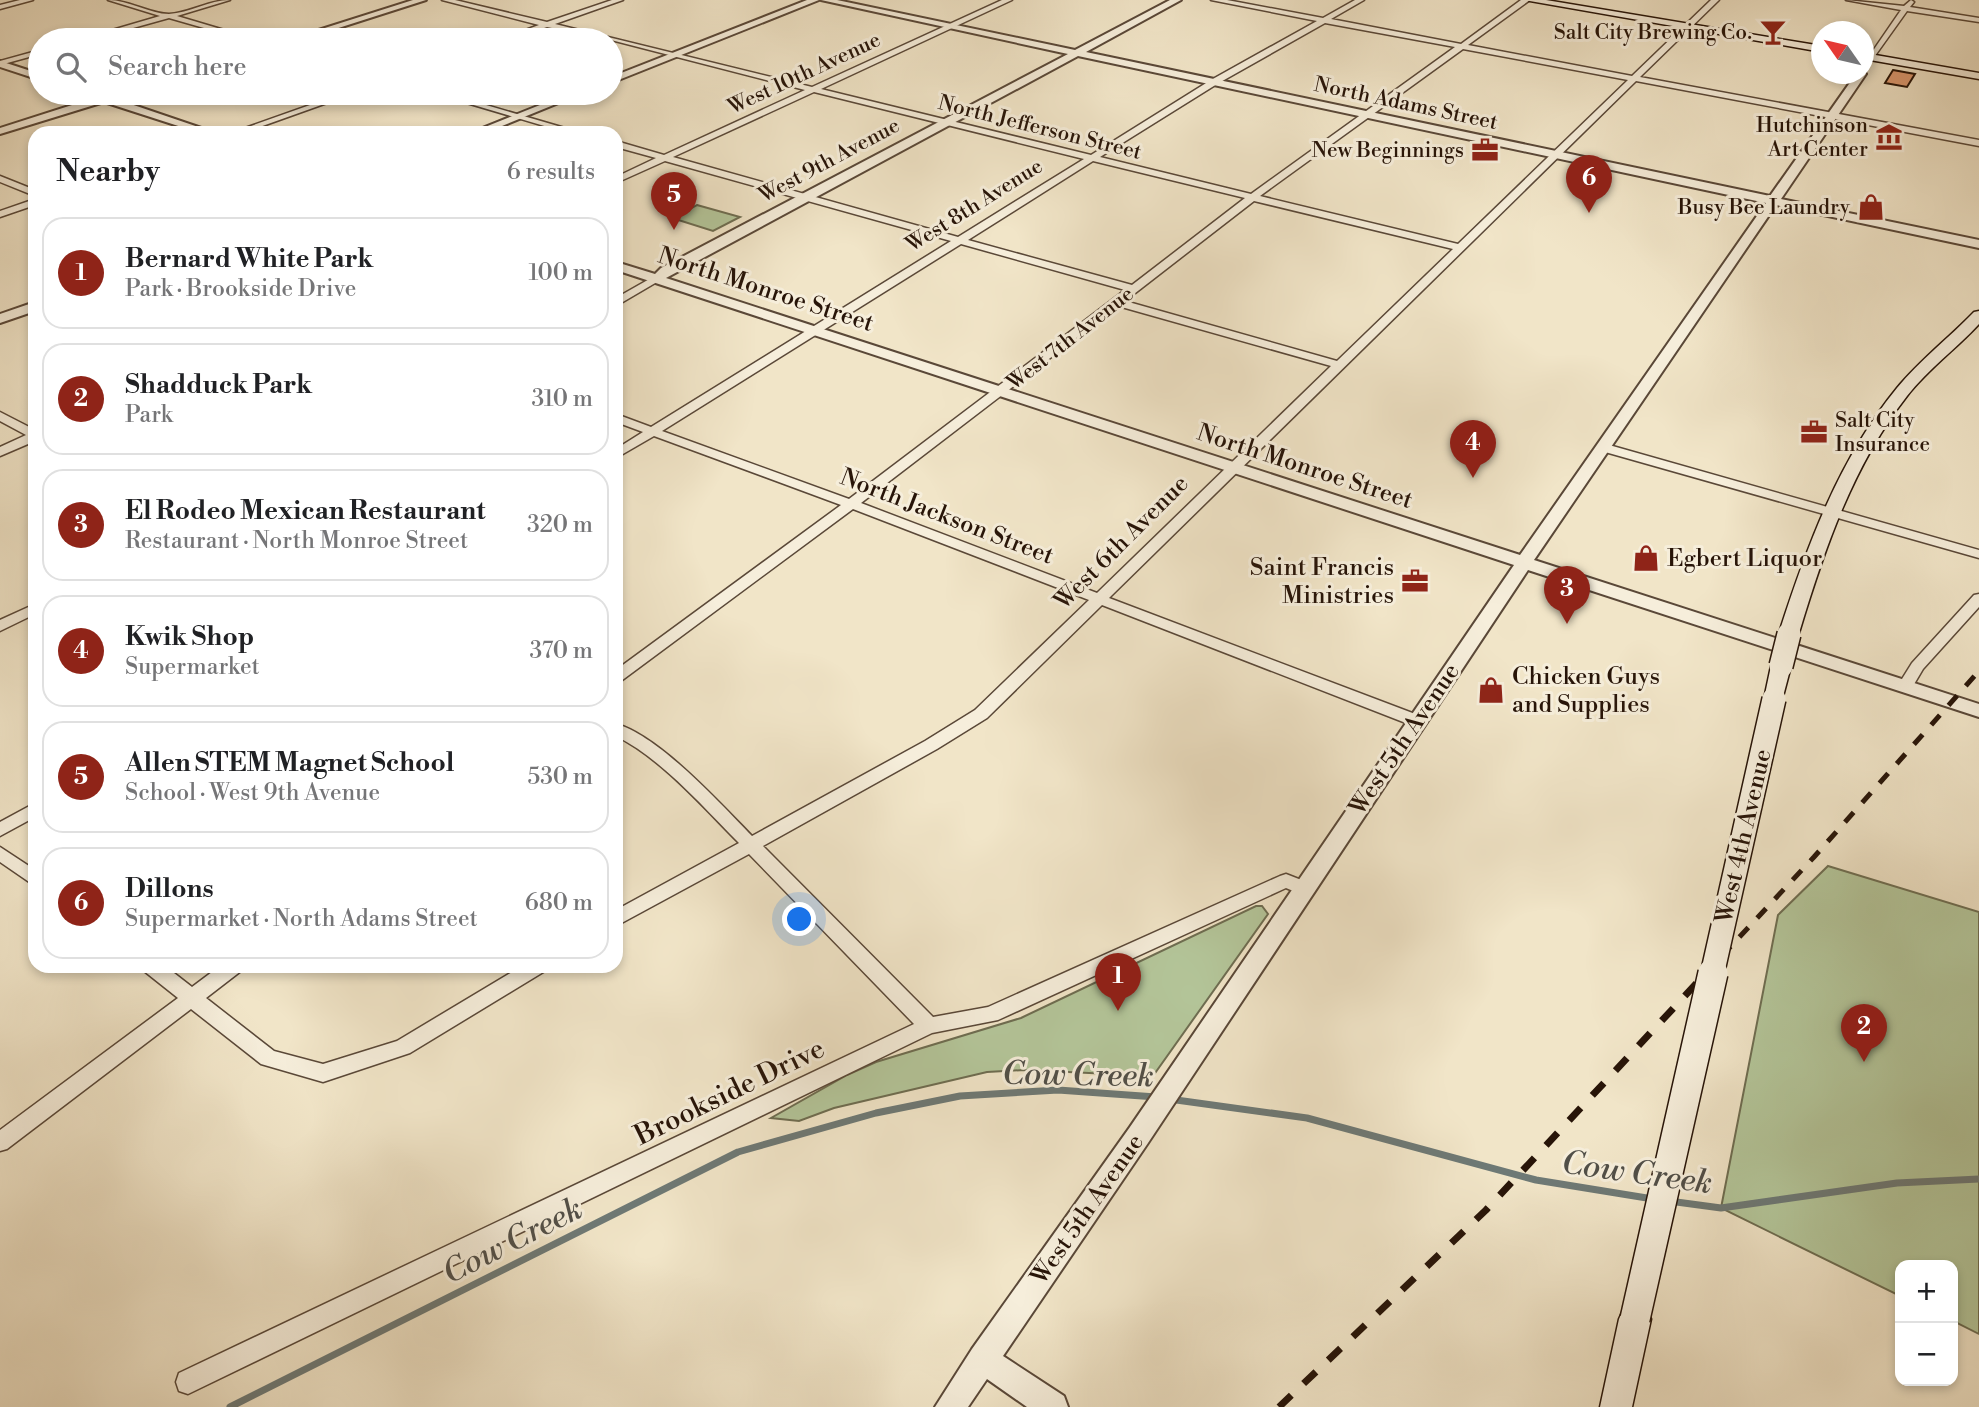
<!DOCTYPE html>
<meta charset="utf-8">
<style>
body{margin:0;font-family:"Libre Bodoni",serif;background:#f6f6f6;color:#202124}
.controls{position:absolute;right:21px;bottom:21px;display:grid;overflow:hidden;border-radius:14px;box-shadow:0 4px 10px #0003}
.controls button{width:63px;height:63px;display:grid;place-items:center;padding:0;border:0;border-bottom:2px solid #e0e0e0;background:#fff;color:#202124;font:35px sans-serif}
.compass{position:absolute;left:1811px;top:21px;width:63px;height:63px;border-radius:50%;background:#fff;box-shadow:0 4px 10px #0003;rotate:304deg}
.you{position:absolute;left:800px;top:920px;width:24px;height:24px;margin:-18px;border:5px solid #fff;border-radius:50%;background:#1a73e8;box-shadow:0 0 0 10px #1a73e833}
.badge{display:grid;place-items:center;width:46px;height:46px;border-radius:50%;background:#8f2418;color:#fff;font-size:23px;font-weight:700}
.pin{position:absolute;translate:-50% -58px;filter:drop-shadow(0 2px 4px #0008)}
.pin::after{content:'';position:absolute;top:37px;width:24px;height:21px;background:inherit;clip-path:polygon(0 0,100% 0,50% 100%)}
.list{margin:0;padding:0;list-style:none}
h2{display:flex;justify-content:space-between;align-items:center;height:91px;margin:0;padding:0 28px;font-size:30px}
h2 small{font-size:23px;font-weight:400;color:#757577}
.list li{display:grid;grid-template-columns:46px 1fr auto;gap:21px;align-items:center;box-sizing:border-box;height:112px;margin:0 14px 14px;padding:0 14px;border:2px solid #e0e0e0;border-radius:21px}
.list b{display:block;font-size:26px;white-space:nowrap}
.list p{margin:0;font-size:23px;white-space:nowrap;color:#757577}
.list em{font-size:23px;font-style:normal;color:#757577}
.icon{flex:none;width:38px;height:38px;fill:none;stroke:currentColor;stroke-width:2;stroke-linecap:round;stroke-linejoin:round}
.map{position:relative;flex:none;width:1979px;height:1407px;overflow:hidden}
.search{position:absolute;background:#fff;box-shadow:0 4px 10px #0003;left:28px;top:28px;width:595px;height:77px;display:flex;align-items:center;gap:18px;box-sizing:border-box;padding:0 24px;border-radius:38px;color:#757577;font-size:26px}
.panel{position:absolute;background:#fff;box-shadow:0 4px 10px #0003;left:28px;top:126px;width:595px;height:847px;border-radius:21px}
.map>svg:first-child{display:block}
.green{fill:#b4c69a;stroke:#6e6d51;stroke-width:2}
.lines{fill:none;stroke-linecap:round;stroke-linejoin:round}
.stream{stroke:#6e7975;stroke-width:7}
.building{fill:#dc996f;stroke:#271408;stroke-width:2}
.minor-casing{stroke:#5a4838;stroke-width:3}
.tertiary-casing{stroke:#5a4838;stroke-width:4}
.secondary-casing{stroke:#271408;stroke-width:3}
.minor{fill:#f6eedb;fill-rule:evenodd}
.tertiary{fill:#f6eedb;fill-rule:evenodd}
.secondary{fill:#f6eedb;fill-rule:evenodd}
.rail-far1{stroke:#271408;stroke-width:5;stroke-dasharray:13 13;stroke-linecap:butt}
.rail{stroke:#271408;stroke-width:7;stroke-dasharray:17 17;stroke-linecap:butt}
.secondary-bridge-far2-casing{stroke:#271408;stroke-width:20;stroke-linecap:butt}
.secondary-bridge-far1-casing{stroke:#271408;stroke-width:26;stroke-linecap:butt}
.secondary-bridge-casing{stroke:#271408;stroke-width:32;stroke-linecap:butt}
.secondary-bridge-far2{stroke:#f6eedb;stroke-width:18}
.secondary-bridge-far1{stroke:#f6eedb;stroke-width:23}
.secondary-bridge{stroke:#f6eedb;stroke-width:29}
.labels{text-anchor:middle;stroke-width:6;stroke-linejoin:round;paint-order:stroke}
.far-poi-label{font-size:21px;fill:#271408;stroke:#f6eedb;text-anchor:end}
.far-street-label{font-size:21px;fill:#271408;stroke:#f6eedb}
.street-label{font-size:24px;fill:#271408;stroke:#f6eedb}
.poi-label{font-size:24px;fill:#271408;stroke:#f6eedb;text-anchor:start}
.near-street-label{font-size:28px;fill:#271408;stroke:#f6eedb}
.near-water-label{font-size:32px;font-style:italic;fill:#514f48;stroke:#f6eedb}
</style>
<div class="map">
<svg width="1979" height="1407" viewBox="0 0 1979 1407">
<rect width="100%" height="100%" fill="#f1e5c8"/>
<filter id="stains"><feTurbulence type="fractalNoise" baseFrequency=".00286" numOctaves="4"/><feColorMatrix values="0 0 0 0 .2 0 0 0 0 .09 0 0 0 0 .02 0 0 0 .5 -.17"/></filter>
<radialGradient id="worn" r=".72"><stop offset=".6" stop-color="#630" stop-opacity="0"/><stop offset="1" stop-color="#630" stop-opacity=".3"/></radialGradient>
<path class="green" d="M697 205 740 217 713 231 672 218Z
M1828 866 1979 912V1334L1953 1321V1265H1900V1296L1721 1208 1778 915Z
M1256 906H1262L1268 914 1153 1076 1025 1070 987 1072 834 1108 799 1121 771 1118 847 1075 876 1062 1021 1018Z"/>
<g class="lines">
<path class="stream" d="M1169 1099 1307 1118 1536 1180 1653 1199
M1669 1201 1721 1208 1897 1183 1979 1179
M230 1407 738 1152 876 1113 960 1096 1058 1090 1156 1097"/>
</g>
<path class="building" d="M1893 70 1915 74 1907 87 1885 83Z"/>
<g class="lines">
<defs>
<path id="minor" d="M20 0H33L0 9V5Z
M108 0C129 0 150 14 169 14 189 13 209 0 230 0L177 16 258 40H246L169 18 90 40H78L160 16Z
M442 0H455L547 22 612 0H623L555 24 812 87 1002 0H1012L821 89 1091 155 1211 80 1317 21 1211 0H1227L1323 18 1355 0H1364L1331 19 1461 44 1521 0H1530L1468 45 1632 76 1711 0H1719L1640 77 1979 140V146L1636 81 1109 598 1423 717 1425 721 1423 725H1411L1102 605 987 718 937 749 763 846 933 1017 988 1007 1280 876 1286 874 1309 883 1312 888 1309 893 1303 895 1286 888 998 1020 932 1033 188 1394 179 1391 176 1382 179 1373 914 1024 749 854 616 926V910L739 843C703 807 662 759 616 736V724C658 735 721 804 752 836L925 741 975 710 1089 600 853 509 621 681 616 682V670L841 505 654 436 616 458V449L643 432 616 422V414L651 427 951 241 665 161 616 183V177L656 158 616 147V141L664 155 805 90 611 40 547 27 509 40H498L539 25ZM1325 23 1455 47 1251 194 1100 157 1217 84ZM1463 49 1628 80 1458 244 1260 196ZM814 92 1084 159 958 237 673 157ZM1093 161 1245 198 1132 285 968 240ZM1254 201 1453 249 1337 361 1125 301ZM961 244 1125 290 849 499 662 431ZM1118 306 1331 366 1097 593 861 503Z
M1846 0 1904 6 1911 0 1914 2 1910 7 1979 18V22L1907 11 1872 60 1868 58 1901 10Z
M40 50V54L0 65V61Z
M344 93H355L243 133H231Z
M433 93H445L582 133H568Z
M0 176 35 190V196L0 182Z
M35 199V205L0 217V211Z
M653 277 662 279 616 306V298Z
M0 412 35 430V441L0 456V447L26 435 0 421Z
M1602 443 1979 550V558L1598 450V444Z
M1979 594V607L1923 669 1910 691H1900L1897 687 1912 663 1974 595Z
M35 604V614L0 631V620Z
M35 803V817L0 836V822Z
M0 847 35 870V886L0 862Z
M142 966H165L192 987 220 966H243L241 971 206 998 274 1051 323 1064 397 1041 522 966H547L545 971 410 1053 323 1082 261 1064 191 1009 7 1149 0 1151V1130L178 998 144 971Z"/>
<path id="tertiary" d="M413 0H426L301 40H287Z
M807 0H819L611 83V77Z
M821 0H837L1075 50 1170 0H1181L1086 52 1770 196 1856 74 1864 72 1866 74 1781 199 1979 240V248L1776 205 1534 560 1979 704V717L1528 570 1148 1143 1003 1356 1064 1396 1068 1407H1027L987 1379 968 1407H935L972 1349 1130 1127 1514 565 616 270V262L655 274 661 268 1068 54ZM1078 56 1766 203 1520 555 666 278Z
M0 61 40 74V80L0 67Z
M83 93 113 95V98L216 133H200L104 102 0 134V128L94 98Z
M570 93H583L485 133H470Z
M35 302V311L0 323V314Z"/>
<path id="secondary" d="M1524 0H1546L1822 46V52Z
M1864 53 1979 73V79L1864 59Z
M1979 311V324C1956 349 1928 369 1907 396 1853 465 1824 550 1799 633L1796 637H1782L1779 633C1807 546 1839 459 1897 388 1920 360 1949 338 1974 312Z
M1781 660 1788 661 1791 666 1781 704H1767L1764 699 1771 666 1774 661Z
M1635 1304 1646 1308 1651 1319 1632 1407H1600L1619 1319 1624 1308Z"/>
</defs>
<use href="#minor" class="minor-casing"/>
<use href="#tertiary" class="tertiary-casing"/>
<use href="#secondary" class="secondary-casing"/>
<use href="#minor" class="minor"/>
<use href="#tertiary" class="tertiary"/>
<use href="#secondary" class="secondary"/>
<path class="rail-far1" d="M1704 975 1814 857 1979 671"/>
<path class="rail" d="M1279 1407 1486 1210 1706 973"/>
<defs>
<path id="secondary-bridge-far2" d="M1788 636 1789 633"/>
<path id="secondary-bridge-far1" d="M1781 666 1789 634
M1712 975 1774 699"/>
<path id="secondary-bridge" d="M1635 1319 1713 973"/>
</defs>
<use href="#secondary-bridge-far2" class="secondary-bridge-far2-casing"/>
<use href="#secondary-bridge-far1" class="secondary-bridge-far1-casing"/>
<use href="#secondary-bridge" class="secondary-bridge-casing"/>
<use href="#secondary-bridge-far2" class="secondary-bridge-far2"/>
<use href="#secondary-bridge-far1" class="secondary-bridge-far1"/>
<use href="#secondary-bridge" class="secondary-bridge"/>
</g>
<defs>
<symbol id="bar-bare" viewBox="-9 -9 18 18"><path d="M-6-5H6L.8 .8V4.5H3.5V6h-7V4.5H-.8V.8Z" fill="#8f2418" stroke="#f6eedb" stroke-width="2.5" paint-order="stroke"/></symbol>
<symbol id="museum-bare" viewBox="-9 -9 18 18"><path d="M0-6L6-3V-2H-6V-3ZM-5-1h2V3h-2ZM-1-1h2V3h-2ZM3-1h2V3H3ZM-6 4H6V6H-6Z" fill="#8f2418" stroke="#f6eedb" stroke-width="2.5" paint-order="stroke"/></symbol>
<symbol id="office-bare" viewBox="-9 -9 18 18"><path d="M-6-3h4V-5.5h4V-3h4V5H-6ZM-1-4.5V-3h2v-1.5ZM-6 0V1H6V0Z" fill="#8f2418" stroke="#f6eedb" stroke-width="2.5" paint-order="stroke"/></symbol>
<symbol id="shop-bare" viewBox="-9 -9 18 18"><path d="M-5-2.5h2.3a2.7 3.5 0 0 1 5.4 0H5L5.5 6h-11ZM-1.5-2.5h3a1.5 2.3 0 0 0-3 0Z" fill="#8f2418" stroke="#f6eedb" stroke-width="2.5" paint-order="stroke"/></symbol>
</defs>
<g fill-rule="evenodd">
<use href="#bar-bare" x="1754" y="13" width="38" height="38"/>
<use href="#museum-bare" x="1870" y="118" width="38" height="38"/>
<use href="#office-bare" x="1466" y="131" width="38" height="38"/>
<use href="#shop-bare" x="1852" y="188" width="38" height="38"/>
<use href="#office-bare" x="1795" y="413" width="38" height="38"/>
<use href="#shop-bare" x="1627" y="539" width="38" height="38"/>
<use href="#office-bare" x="1396" y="562" width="38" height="38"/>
<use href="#shop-bare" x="1472" y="671" width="38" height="38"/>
</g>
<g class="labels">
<g class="far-poi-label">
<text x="1752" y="39">Salt City Brewing Co.</text>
<text x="1868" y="132">Hutchinson<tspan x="1868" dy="24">Art Center</tspan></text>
<text x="1464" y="157">New Beginnings</text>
<text x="1850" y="214">Busy Bee Laundry</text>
<text x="1835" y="427" text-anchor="start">Salt City<tspan x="1835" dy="24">Insurance</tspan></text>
</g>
<g class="far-street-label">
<text transform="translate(804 73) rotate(-25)" y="7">West 10th Avenue</text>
<text transform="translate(1406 103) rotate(12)" y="7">North Adams Street</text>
<text transform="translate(1040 127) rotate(14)" y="7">North Jefferson Street</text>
<text transform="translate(829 160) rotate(-28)" y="7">West 9th Avenue</text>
<text transform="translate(974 205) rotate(-32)" y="7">West 8th Avenue</text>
<text transform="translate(1070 338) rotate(-38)" y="7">West 7th Avenue</text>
</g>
<g class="street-label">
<text transform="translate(766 289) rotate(18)" y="8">North Monroe Street</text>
<text transform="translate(1305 466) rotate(18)" y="8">North Monroe Street</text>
<text transform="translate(947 516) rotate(21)" y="8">North Jackson Street</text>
<text transform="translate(1121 542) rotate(-45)" y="8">West 6th Avenue</text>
<text transform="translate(1404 739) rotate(-56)" y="8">West 5th Avenue</text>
<text transform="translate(1743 836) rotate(-77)" y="8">West 4th Avenue</text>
<text transform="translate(1087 1209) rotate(-55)" y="8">West 5th Avenue</text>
</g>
<g class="poi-label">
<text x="1667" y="566">Egbert Liquor</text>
<text x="1394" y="575" text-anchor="end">Saint Francis<tspan x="1394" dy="28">Ministries</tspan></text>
<text x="1512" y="684">Chicken Guys<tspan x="1512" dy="28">and Supplies</tspan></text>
</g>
<g class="near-street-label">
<text transform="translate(729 1091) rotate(-26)" y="10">Brookside Drive</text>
</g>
<g class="near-water-label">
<text transform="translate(1078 1074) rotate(1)" y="11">Cow Creek</text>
<text transform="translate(1637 1172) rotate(8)" y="11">Cow Creek</text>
<text transform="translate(512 1240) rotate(-27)" y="11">Cow Creek</text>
</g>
</g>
<rect width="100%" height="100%" filter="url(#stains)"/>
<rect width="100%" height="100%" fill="url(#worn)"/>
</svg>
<div class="controls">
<button>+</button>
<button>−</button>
</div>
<svg class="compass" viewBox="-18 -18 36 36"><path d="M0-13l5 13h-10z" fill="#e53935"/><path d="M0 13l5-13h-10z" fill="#757577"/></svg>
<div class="you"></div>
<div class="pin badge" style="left:1118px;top:1011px">1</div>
<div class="pin badge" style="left:1864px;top:1062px">2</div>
<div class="pin badge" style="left:1567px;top:624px">3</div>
<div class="pin badge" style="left:1473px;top:478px">4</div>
<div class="pin badge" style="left:674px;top:230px">5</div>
<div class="pin badge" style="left:1589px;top:213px">6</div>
<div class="search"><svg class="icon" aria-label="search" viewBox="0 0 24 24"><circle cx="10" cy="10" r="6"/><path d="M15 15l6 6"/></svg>Search here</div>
<section class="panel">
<h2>Nearby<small>6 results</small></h2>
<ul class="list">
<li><span class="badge">1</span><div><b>Bernard White Park</b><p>Park · Brookside Drive</p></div><em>100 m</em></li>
<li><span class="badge">2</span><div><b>Shadduck Park</b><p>Park</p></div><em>310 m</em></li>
<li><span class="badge">3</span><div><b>El Rodeo Mexican Restaurant</b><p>Restaurant · North Monroe Street</p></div><em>320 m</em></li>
<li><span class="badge">4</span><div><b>Kwik Shop</b><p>Supermarket</p></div><em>370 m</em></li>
<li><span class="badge">5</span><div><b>Allen STEM Magnet School</b><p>School · West 9th Avenue</p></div><em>530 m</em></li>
<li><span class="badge">6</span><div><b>Dillons</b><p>Supermarket · North Adams Street</p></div><em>680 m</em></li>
</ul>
</section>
</div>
